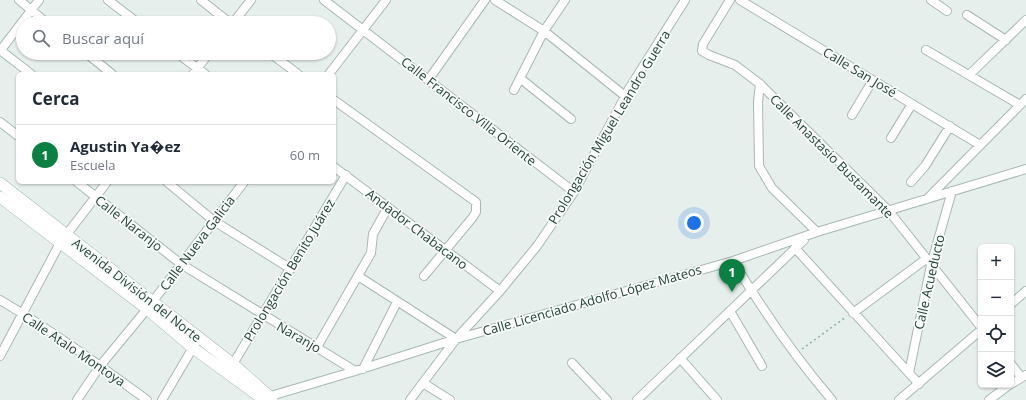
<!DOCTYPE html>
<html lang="es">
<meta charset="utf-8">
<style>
body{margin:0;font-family:"Open Sans",sans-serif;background:#f6f6f7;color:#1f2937}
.controls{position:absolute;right:12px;bottom:12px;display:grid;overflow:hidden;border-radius:6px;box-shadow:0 1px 3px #0004}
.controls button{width:36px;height:36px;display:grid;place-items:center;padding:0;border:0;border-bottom:1px solid #e0e1e3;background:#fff;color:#1f2937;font:20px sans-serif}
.you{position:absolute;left:694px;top:223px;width:14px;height:14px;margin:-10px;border:3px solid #fff;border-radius:50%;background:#1a73e8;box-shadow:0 0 0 6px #1a73e833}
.badge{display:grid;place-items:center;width:26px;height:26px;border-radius:50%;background:#0b8043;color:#fff;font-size:13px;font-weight:700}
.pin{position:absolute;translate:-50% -33px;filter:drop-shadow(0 1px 2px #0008)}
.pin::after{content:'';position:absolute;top:21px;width:14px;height:12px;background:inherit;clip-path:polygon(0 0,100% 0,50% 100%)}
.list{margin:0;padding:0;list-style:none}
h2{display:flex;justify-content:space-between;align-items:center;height:52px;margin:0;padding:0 16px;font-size:17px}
h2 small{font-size:13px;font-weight:400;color:#747a83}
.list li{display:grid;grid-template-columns:26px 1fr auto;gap:12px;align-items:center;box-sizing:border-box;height:60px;padding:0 16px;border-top:1px solid #e0e1e3}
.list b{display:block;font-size:15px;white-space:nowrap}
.list p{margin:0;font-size:13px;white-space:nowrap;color:#747a83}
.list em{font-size:13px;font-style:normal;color:#747a83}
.icon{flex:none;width:22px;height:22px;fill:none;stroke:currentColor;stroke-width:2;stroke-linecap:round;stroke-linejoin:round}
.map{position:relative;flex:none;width:1026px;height:400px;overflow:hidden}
.search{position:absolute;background:#fff;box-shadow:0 1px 3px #0004;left:16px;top:16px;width:320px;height:44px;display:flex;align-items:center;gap:10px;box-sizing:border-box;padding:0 14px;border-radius:22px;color:#747a83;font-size:15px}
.panel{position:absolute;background:#fff;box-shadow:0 1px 3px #0004;left:16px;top:72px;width:320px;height:112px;border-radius:6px}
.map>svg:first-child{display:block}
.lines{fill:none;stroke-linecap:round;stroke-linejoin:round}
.street-casing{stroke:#a8b8b2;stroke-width:10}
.secondary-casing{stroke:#a4bbb3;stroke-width:12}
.path{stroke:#86b3a5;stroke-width:1.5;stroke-dasharray:2 3;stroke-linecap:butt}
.street{stroke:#fff;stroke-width:8}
.secondary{stroke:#fff;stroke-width:11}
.labels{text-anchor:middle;stroke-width:3.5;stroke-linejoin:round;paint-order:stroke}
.street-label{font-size:13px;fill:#24423a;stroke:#f7fbf9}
</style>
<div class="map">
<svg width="1026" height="400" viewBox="0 0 1026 400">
<rect width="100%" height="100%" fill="#e6efeb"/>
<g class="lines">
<defs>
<path id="street" d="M19 0 47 23
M108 0 138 23
M201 0 230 23
M324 0 574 192
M495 0 544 31 625 96
M730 0 703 44 702 51 709 55 735 65 760 84 888 210 981 327
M740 0 980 145
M931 0 947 11
M967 15 1006 40
M233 23 251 0
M0 50 31 74
M926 50 1020 105
M0 51 39 0
M86 53 112 74
M177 53 205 74
M270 53 298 74
M193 74 209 53
M329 74 386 0
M969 75 1026 20
M429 79 485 0
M521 79 571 119
M760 84 758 102 759 166 772 188 817 232
M514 90 544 31 565 0
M334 100 476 202V212L473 217 424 276
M852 115 873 80
M0 122 18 136
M891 138 912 104
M334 167 500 291
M77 182 181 264 355 371
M167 182 214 221 291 269
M911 182 925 166 950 126
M927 199 1026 99
M795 248 919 384
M733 261C762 309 795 357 832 400
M358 276 456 339
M0 300C51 330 99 365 147 400
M1011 304 1026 291
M730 311 762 366
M853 313 926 259
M317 347 371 253 373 234 388 207
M0 356 60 243 107 182
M680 358 717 400
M572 363 607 400
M233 364 346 175
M1011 364 1021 377
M363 369 397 302
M909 373 931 265 952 191
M423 383 450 400
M1011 384 1026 375
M264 398 355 371 456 339 733 261 817 232 1026 169
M77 400 100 366 147 309 244 182
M162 400 195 344
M410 400 456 339 500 291 537 246 574 192 629 89 685 0
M637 400 804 240
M899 400 981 330
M989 400 1009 385"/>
<path id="secondary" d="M0 183 233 364 269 396 272 400
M0 197 147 309 193 348 263 399"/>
</defs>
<use href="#street" class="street-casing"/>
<use href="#secondary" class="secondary-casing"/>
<path class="path" d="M802 349 846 317"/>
<use href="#street" class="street"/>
<use href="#secondary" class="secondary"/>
</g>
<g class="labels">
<g class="street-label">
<text transform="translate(860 72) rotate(31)" y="5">Calle San José</text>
<text transform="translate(469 111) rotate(38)" y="5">Calle Francisco Villa Oriente</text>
<text transform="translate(609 127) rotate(-59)" y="5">Prolongación Miguel Leandro Guerra</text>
<text transform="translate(832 156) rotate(45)" y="5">Calle Anastasio Bustamante</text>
<text transform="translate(129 223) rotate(38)" y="5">Calle Naranjo</text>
<text transform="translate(417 229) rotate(37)" y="5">Andador Chabacano</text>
<text transform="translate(197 243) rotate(-53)" y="5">Calle Nueva Galicia</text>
<text transform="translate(289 270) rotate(-59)" y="5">Prolongación Benito Juárez</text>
<text transform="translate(929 282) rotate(-77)" y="5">Calle Acueducto</text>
<text transform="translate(137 290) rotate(38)" y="5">Avenida División del Norte</text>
<text transform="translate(592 300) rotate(-16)" y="5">Calle Licenciado Adolfo López Mateos</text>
<text transform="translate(299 337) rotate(30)" y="5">Naranjo</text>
<text transform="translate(74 349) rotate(34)" y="5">Calle Atalo Montoya</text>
</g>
</g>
</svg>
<div class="controls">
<button>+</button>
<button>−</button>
<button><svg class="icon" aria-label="locate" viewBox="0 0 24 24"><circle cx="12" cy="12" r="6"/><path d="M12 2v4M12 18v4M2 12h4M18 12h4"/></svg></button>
<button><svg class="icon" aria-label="layers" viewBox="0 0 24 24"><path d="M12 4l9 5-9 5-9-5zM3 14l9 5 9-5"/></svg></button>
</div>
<div class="you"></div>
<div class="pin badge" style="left:732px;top:292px">1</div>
<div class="search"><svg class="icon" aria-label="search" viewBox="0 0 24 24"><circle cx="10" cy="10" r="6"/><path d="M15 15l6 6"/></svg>Buscar aquí</div>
<section class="panel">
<h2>Cerca<small></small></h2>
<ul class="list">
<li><span class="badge">1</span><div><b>Agustin Ya�ez</b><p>Escuela</p></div><em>60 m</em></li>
</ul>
</section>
</div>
